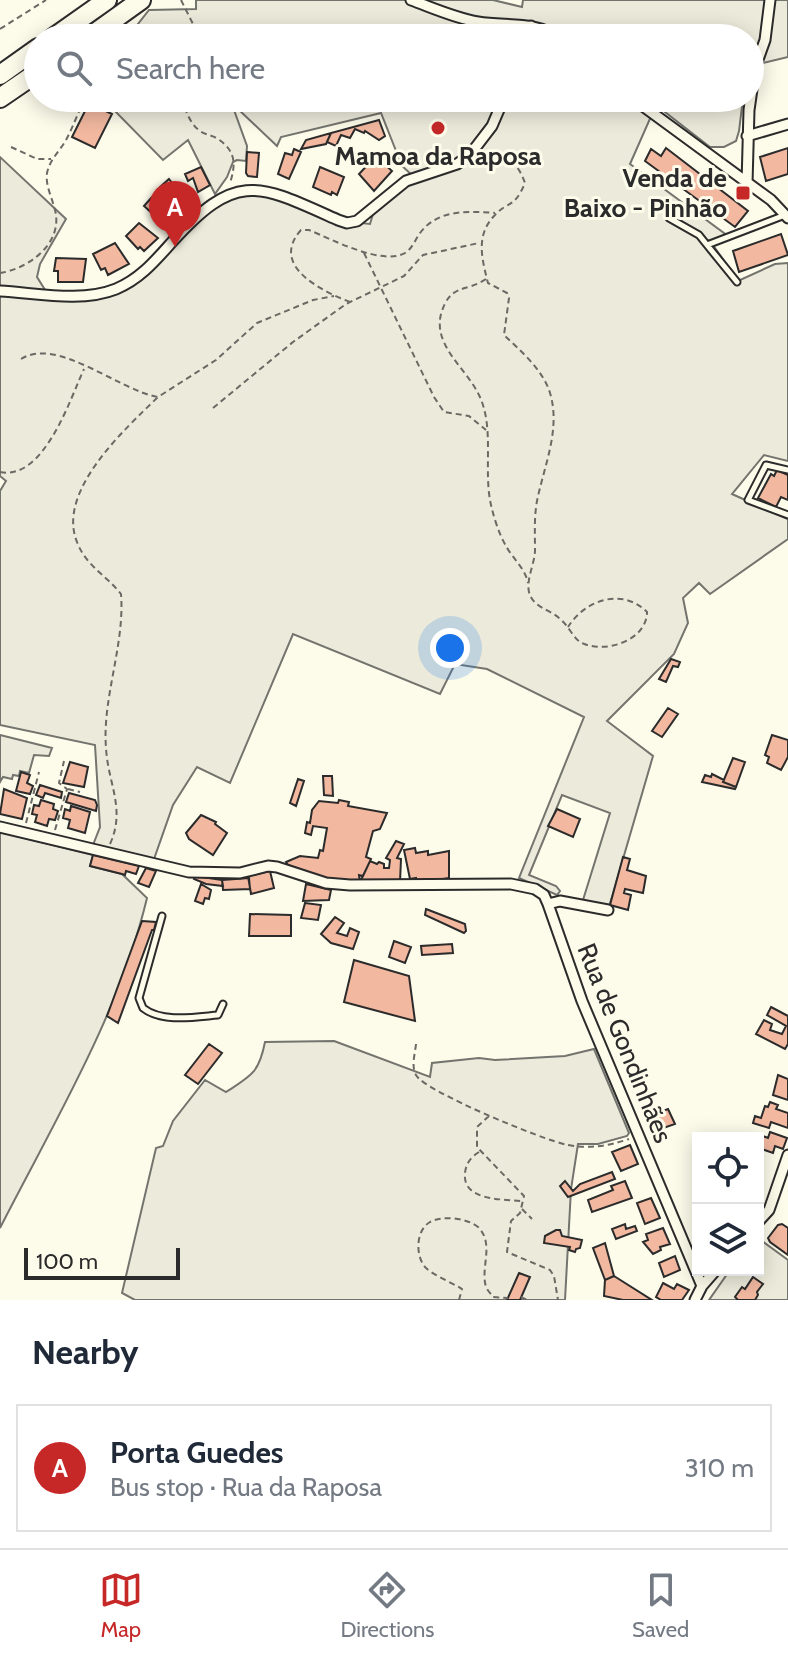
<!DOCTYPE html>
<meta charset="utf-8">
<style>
body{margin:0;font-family:Cabin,sans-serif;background:#f6f6f7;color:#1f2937}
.controls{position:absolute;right:24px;bottom:24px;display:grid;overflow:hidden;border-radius:0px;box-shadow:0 4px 20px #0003}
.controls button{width:72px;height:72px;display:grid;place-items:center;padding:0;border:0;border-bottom:2px solid #e0e1e3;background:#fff;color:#1f2937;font:40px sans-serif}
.scale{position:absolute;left:24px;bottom:20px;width:156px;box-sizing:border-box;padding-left:8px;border:4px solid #2b2b2b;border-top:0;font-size:22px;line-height:28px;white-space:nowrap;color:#2b2b2b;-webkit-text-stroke:6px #fdfbea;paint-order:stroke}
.you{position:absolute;left:450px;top:648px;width:28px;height:28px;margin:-20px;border:6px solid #fff;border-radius:50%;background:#1a73e8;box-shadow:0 0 0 12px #1a73e833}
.badge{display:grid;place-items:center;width:52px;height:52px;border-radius:50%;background:#c62828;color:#fff;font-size:26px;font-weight:700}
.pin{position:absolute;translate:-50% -66px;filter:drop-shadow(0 2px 4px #0008)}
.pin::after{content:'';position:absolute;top:42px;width:28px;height:24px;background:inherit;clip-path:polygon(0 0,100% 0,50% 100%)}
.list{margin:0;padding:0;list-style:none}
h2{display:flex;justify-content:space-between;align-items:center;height:104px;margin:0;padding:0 32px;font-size:34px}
h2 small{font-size:26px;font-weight:400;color:#747a83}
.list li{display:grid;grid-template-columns:52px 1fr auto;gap:24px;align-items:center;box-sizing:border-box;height:128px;margin:0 16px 16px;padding:0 16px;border:2px solid #e0e1e3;border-radius:0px}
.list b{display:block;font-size:30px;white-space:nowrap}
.list p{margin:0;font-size:26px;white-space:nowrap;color:#747a83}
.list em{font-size:26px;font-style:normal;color:#747a83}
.icon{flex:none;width:44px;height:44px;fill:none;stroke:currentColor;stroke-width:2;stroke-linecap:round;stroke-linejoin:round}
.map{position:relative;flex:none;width:788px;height:1300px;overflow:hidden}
.search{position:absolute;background:#fff;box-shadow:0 4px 20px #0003;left:24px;right:24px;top:24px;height:88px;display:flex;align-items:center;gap:20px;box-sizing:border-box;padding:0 28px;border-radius:44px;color:#747a83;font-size:30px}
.sheet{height:248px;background:#fff}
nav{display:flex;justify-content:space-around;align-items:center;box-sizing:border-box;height:112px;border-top:2px solid #e0e1e3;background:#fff;font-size:22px;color:#747a83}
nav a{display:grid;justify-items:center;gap:4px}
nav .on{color:#c62828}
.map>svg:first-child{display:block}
.green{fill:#ecebdb;stroke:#74746e;stroke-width:2}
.building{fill:#f2b8a0;stroke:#2b2b2b;stroke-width:2}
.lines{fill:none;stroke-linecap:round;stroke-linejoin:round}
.service-casing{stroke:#2b2b2b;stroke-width:9}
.minor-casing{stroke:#2b2b2b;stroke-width:13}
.motorway-casing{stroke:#2b2b2b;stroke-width:22}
.path{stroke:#6a6964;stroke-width:2;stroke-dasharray:6 4;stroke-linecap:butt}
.service{stroke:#fdfbea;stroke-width:5}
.minor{stroke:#fdfbea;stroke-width:9}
.motorway{stroke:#fdfbea;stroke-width:18}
.poi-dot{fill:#c62828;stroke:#fdfbea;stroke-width:3}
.labels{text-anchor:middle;stroke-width:6;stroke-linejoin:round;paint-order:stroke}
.poi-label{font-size:26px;font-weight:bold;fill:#2b2b2b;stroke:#fdfbea}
.street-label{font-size:26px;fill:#2b2b2b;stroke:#fdfbea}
</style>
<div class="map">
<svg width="788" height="1300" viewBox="0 0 788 1300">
<rect width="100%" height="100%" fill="#fdfbea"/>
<path class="green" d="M196 0H493L522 7 523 0H788V57L750 66V38H127L149 10 196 9Z
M90 98H743L739 131 736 141 724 147H710L656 105 630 164 728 236 713 245 738 281 775 264 788 263V461L764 455 732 494 788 519V539L710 594 699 583 683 598 688 623 674 654 607 721 653 756 609 907 583 900 610 813 562 795 529 875 556 886 560 891 557 895 519 878 584 717 487 669 455 664 440 694 293 634 230 783 197 767 173 805 154 859 93 845 100 827 95 745 0 725V491L6 481 0 476V157L66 219 40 264 37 277 47 293 79 296 123 289 210 202 243 187 281 191 333 220 370 224 373 214 413 176 402 166 381 113 281 137 277 146 237 108 234 110 247 146 246 161 237 160 233 162 227 177 215 194 188 140 163 160 115 111Z
M0 735 52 748 49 756 34 755 29 773 20 771 19 776 13 775 12 779 3 777 0 782Z
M0 832 93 855 90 866 122 874 147 898C119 1015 54 1122 0 1228Z
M334 1041 430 1077 432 1063 479 1058 495 1060 565 1056 594 1049 629 1133 627 1136 598 1144H578L571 1189 565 1300H135L122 1293 156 1148 163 1146 173 1121 205 1080 226 1092C251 1076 259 1073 265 1042Z
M758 1238 788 1260V1300H709L730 1270H758Z"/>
<path class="building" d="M89 103 112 114 95 148 72 137Z
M379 120 385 136 379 140 365 131 364 133 355 129 350 138 341 135 336 146 327 142 331 133Z
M331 133 326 144 301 149 306 140Z
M666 148 748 211 735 227 645 161 651 149 661 156Z
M788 148V174L766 181 760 157Z
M294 149 301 152 289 179 278 174 285 153 292 155Z
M247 152 259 153 257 177 248 176 246 173Z
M376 156 392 171 374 191 359 174Z
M201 167 210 185 198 192 193 178 188 181 185 174Z
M320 167 344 177 337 195 332 192 331 195 313 187Z
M169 179 185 199 177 206 181 209 165 225 144 206 153 196 165 206 172 199 160 187Z
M139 223 158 238 144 251 140 247 138 249 126 236Z
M781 234 788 255 739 272 733 251Z
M115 243 129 264 108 275 105 268 101 270 93 254Z
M56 258 86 259 83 282H58V271H54Z
M777 470 788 475V500L781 497 776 507 758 498 771 474 774 476Z
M671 659 680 662 678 667 673 666 666 682 659 679Z
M668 708 678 714 662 737 652 731Z
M772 735 788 740V757L781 770 767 763 769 757 765 755Z
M733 758 745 762 736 787 723 782Z
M70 762 88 767 84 787 63 783Z
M21 772 30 775 27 783 33 786 30 794 16 791Z
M712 774 724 780 723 782 736 787 735 789 702 782 705 775 711 777Z
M323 776H332L333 796 324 795Z
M298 779 304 781 296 806 290 803Z
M40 785 62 792 61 798 45 793 43 798 36 795Z
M4 789 27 798 22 819 0 814Z
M69 793 95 800 97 805 96 811 66 802Z
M41 800 54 804 53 809 58 811 55 820 49 819 47 826 35 822 37 815 32 814 34 805 39 806Z
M339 800 349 802 348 806 387 813 380 829 373 831 366 857 371 859 363 876 359 875 360 882 335 881 319 876 288 865 286 862 300 856 318 858 320 850 323 851 327 828 313 826 311 835 305 833 307 822 310 823 312 810 319 801 338 803Z
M71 806 90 812 85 833 68 828 70 820 63 818 65 809 70 811Z
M557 809 580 819 573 837 548 826Z
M201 815 216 822 215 824 227 833 213 855 189 839 186 833Z
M396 841 404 844 397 858 401 859 400 882H360L370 861 377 864 379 862 384 864V868H389L390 860 386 858Z
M415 848 416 853 428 851V855L449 851V878L417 883 416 878 410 879 404 850Z
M93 855 139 866 136 874 126 871 125 875 122 874 90 866Z
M623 857 630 859 627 870 646 876 643 893 625 889 624 893 631 895 628 910 610 905Z
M146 868 156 871 149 887 138 883Z
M270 871 274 888 251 894 248 876Z
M195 876 222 880 223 886 206 884 194 879Z
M249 878 250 889 223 890 222 880Z
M201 884 211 890 209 899 205 898 203 904 195 901Z
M306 884 331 890 329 900 303 901Z
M305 903 321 905 318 920 301 918Z
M426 909 465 924 466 931 464 933 425 915Z
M250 914 291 915V936H249Z
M335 917 344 923 337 933 347 936 350 928 359 932 353 949 331 943 321 934Z
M142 921 156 922 154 930H152L118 1023 107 1016Z
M394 941 411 947 405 963 389 957Z
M452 944 453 953 422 955 421 946Z
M354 960 409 976 415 1021 344 1002Z
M771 1007 788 1016V1044L785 1049 756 1034 764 1020 772 1024 770 1030 782 1034 786 1026 767 1015Z
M209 1044 222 1053 198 1084 185 1075Z
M778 1075 788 1079V1100L773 1095Z
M770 1102 778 1105 776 1109 788 1113V1128L771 1122 769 1128 753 1123 755 1116 761 1118 765 1106 768 1107Z
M668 1109 675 1124 652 1132 647 1117Z
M770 1132 787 1138 783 1149 775 1146 773 1153 759 1148 763 1136 768 1138Z
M630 1145 638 1164 621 1171 612 1152Z
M612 1172 615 1179 568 1197 560 1186 565 1181 573 1191 580 1184Z
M625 1181 632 1198 592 1212 588 1200 613 1190 611 1186Z
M651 1198 660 1218 645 1224 637 1203Z
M625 1224 626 1229 635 1226 637 1231 616 1239 612 1229Z
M782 1224 788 1228V1255L770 1242 768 1238 778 1225Z
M663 1228 670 1244 660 1247 661 1250 653 1254 643 1242 648 1240 646 1234Z
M556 1230H560L562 1236 582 1240 580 1248 576 1249 575 1252 569 1250 570 1247 544 1243 545 1236Z
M605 1243 614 1276 605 1280 593 1248Z
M675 1256 680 1270 664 1277 659 1263Z
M519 1273 530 1277 520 1300H507Z
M614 1276 652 1300H623L604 1296 605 1280Z
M753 1277 763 1284 757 1292 758 1295 755 1300H738L735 1297 742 1287 745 1289Z
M663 1283 674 1289 677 1284 689 1290 682 1300H661L656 1297Z"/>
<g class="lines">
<defs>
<path id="service" d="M669 218 699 235 707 245
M737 282 707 245 785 215
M788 470 766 465 748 500 788 515
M162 916 139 998 143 1008C162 1023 195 1017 218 1015L223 1004"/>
<path id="minor" d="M411 0C433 8 455 18 478 22 505 27 535 20 558 38
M527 38 531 26
M632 98 771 200 788 218
M747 136 788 124
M747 184 749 110 755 68 765 40 770 0
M0 291C37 293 81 303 116 289 140 279 155 261 172 242 237 170 258 184 338 220L347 223 357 221 406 181 457 164 469 156 492 126 504 98
M0 827 189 872 240 873 268 866 277 867 326 883 350 885 511 884 535 889 544 895 548 904 582 1001 702 1286
M548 904 560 901 608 910
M758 1222 769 1210 788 1155
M695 1300 702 1286 716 1270"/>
<path id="motorway" d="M53 38 107 0
M88 38 141 0
M0 75 38 48
M0 98 38 72"/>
</defs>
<use href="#service" class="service-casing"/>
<use href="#minor" class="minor-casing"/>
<use href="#motorway" class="motorway-casing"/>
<path class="path" d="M181 0 193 24 192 38
M0 29 46 0
M181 98C186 110 189 123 200 131 206 135 212 135 218 139 236 151 236 164 230 183
M11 147 37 159H51
M482 153C506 156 517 160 525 183 514 209 509 200 495 215 475 235 482 259 488 283L507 293 509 298 504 335C521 351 543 370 550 393 561 429 544 466 537 501 534 518 535 533 535 550 535 563 526 579 529 592 533 608 550 609 560 619 568 625 572 636 580 642 603 655 647 641 647 612 622 587 585 600 568 627
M364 253 434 397 444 412 469 416 486 430
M0 273C27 269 60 246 56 215 54 201 45 187 47 173 50 159 60 151 66 140 73 127 78 113 84 100L87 98
M486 279C465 293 450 283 441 314 433 346 466 368 479 395 495 428 483 470 491 505 494 518 499 534 506 546 513 559 525 568 528 583
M350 302C322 291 269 266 301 230H309C331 239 382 266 405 253 412 249 415 240 420 233 438 209 468 211 495 213
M21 359C57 336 120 391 158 397L216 360 257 323 313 300 334 296
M213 408 293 342 346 304 404 276 423 255 479 243
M0 472C44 481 70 399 84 369
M68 789 80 792
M26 823 39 772
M55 830 67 789 59 783 64 761
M110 844C126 809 108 784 106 748 102 698 125 645 121 594 106 575 86 566 77 542 56 491 126 428 158 397
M416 1044C415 1054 411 1066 416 1075 424 1091 545 1141 568 1145 590 1149 608 1146 629 1139
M489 1116 477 1127V1147L524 1196 520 1213 511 1221 507 1252 550 1270 554 1276 558 1300
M479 1152C471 1157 466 1163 465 1173 462 1201 502 1199 521 1201
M522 1209 532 1219
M521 1297 527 1300
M459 1300 462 1289C451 1282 434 1276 425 1267 415 1255 416 1230 430 1222 443 1215 467 1218 478 1227 495 1244 480 1267 486 1287 488 1291 491 1294 493 1297L508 1298"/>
<use href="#service" class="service"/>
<use href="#minor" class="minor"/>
<use href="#motorway" class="motorway"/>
</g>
<g class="poi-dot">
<circle cx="438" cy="128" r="8"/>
<rect x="735" y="185" width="16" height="16" rx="4"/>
</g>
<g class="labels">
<g class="poi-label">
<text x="438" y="165">Mamoa da Raposa</text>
<text x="727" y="187" text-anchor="end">Venda de<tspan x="727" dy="30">Baixo - Pinhão</tspan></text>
</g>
<g class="street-label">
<text transform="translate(625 1043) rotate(68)" y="9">Rua de Gondinhães</text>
</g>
</g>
</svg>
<div class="controls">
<button><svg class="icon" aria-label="locate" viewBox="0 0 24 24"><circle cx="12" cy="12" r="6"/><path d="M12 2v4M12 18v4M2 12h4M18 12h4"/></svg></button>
<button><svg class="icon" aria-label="layers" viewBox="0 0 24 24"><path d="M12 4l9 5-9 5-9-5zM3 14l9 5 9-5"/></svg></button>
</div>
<div class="scale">100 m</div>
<div class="you"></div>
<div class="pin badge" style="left:175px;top:247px">A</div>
<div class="search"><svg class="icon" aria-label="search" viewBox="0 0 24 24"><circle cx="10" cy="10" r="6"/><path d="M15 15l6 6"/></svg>Search here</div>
</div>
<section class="sheet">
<h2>Nearby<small></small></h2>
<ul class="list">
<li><span class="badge">A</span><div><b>Porta Guedes</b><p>Bus stop · Rua da Raposa</p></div><em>310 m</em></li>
</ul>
</section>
<nav>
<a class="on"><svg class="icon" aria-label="map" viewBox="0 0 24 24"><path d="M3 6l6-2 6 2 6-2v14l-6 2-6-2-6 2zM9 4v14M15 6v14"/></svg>Map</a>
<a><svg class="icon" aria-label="directions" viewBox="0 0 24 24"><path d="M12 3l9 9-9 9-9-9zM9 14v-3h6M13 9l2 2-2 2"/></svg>Directions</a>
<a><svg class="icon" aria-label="saved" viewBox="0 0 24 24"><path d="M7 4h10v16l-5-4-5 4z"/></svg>Saved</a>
</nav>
